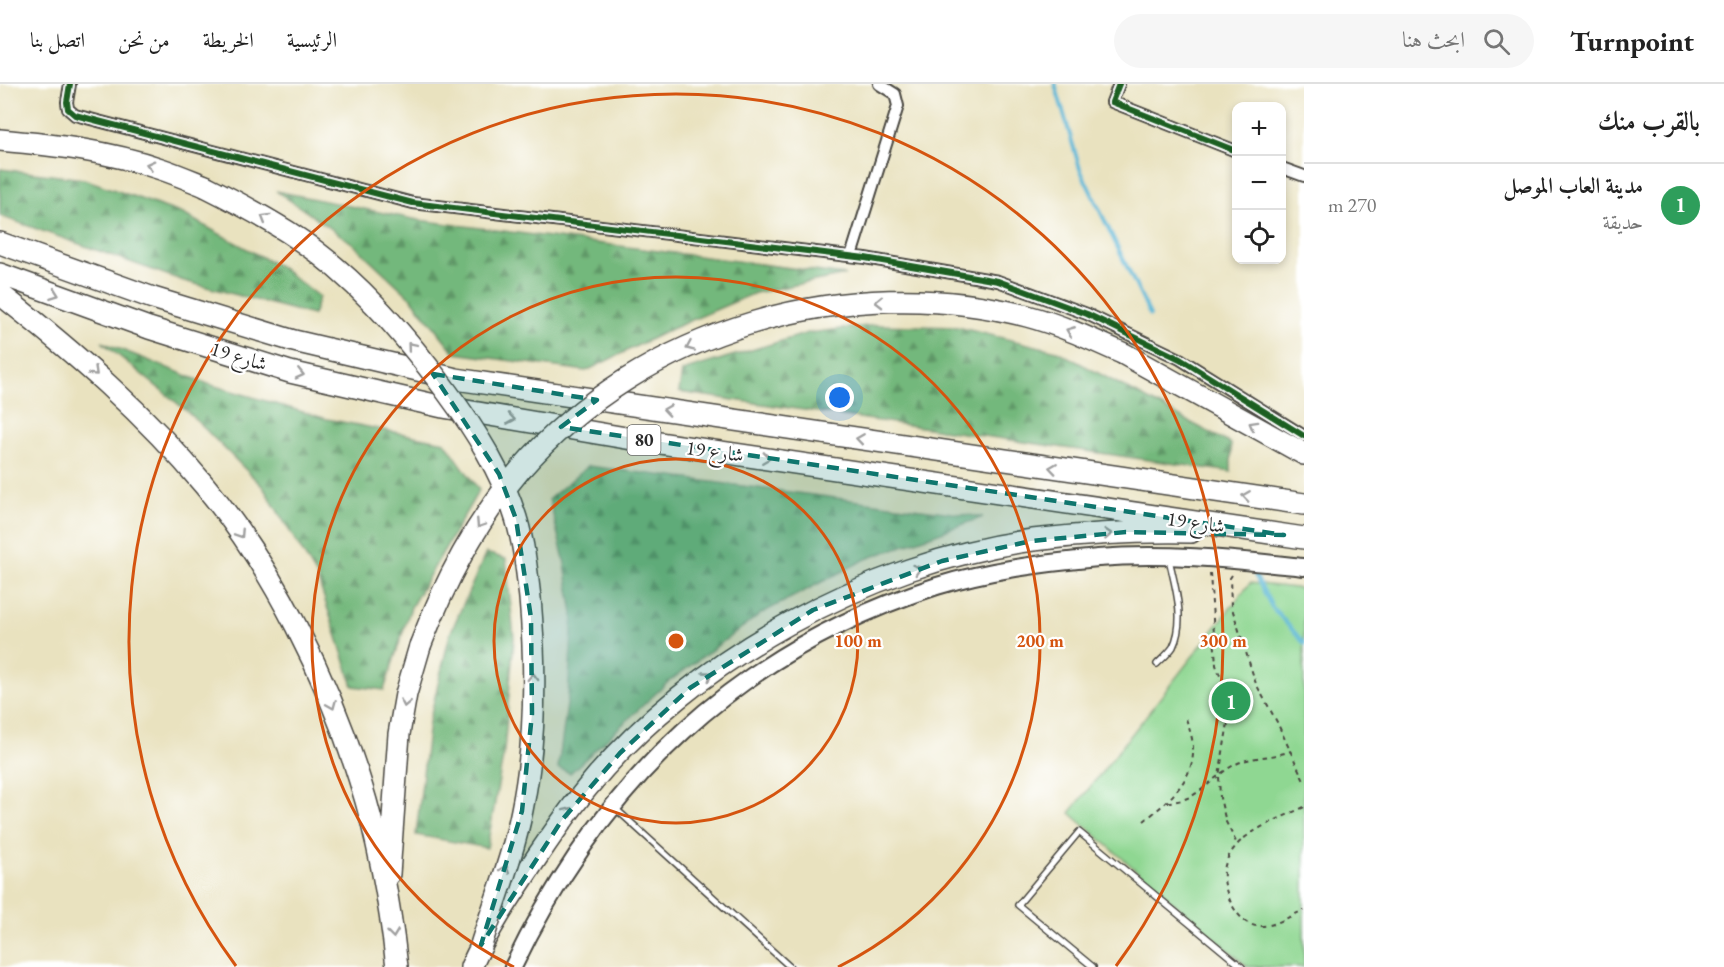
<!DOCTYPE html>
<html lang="ar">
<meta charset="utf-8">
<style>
body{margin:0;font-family:"EB Garamond",Amiri,serif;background:#f6f6f6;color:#222;direction:rtl}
.controls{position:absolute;right:18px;top:18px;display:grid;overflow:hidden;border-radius:12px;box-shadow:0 3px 9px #0003}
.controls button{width:54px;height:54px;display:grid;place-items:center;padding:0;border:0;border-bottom:2px solid #e0e0e0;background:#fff;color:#222;font:30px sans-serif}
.you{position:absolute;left:840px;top:314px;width:21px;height:21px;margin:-15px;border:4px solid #fff;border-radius:50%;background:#1a73e8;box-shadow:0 0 0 9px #1a73e833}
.badge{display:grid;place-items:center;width:39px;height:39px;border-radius:50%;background:#0f766e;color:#fff;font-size:20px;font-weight:700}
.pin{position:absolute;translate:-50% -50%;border:3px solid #fff;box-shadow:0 2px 6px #0006}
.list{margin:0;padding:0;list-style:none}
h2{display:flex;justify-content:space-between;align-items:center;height:78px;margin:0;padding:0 24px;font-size:26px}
h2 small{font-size:20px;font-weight:400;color:#767676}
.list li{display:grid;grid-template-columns:39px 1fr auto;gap:18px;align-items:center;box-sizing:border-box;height:84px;padding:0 24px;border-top:2px solid #e0e0e0}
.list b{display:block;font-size:22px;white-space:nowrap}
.list p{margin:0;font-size:20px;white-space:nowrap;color:#767676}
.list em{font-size:20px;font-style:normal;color:#767676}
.icon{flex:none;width:33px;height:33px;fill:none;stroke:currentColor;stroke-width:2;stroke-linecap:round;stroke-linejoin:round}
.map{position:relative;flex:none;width:1304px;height:883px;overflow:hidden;direction:ltr}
header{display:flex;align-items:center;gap:36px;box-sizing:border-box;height:84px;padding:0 30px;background:#fff;border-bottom:2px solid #e0e0e0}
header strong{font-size:28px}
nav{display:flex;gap:33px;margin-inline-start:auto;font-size:21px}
.search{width:420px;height:54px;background:#f6f6f6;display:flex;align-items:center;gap:15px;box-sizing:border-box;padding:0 21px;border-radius:33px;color:#767676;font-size:22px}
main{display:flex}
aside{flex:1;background:#fff}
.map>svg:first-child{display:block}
.forest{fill:url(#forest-firs);stroke:#4f7254;stroke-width:1.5}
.park{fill:#8fd792;stroke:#5d815e;stroke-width:1.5}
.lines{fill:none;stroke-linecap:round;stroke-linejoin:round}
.stream{stroke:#57b5d5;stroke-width:4}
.lane-casing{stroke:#484641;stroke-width:8}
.street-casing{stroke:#484641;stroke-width:14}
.secondary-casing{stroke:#484641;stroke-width:20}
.highway-casing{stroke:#484641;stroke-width:24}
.path{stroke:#484641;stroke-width:2;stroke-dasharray:4.5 4.5;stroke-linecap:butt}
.lane{stroke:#fff;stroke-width:5}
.street{stroke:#fff;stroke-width:10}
.secondary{stroke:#fff;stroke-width:16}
.highway{stroke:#fff;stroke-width:21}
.highway-bridge-casing{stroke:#484641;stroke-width:24;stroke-linecap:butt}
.highway-bridge{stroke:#fff;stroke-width:21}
.cycleway-casing{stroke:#fff;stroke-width:10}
.cycleway{stroke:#1b5e20;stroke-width:6}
.oneway{stroke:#a0a0a0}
.marked{fill:#0f766e;fill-opacity:0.2;stroke:#0f766e;stroke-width:4.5;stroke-dasharray:12 8;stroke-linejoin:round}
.ring{fill:none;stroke:#d5540f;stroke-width:3}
.labels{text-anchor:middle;stroke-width:4.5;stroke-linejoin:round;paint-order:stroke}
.shield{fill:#fff;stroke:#6b6b6b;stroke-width:1.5}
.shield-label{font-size:18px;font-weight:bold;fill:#2b2b2b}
.street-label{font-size:20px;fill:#2b2b2b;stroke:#fff}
.centre{fill:#d5540f;stroke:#fff;stroke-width:3}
.ring-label{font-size:18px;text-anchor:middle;font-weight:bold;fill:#d5540f;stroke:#fff;stroke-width:4.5;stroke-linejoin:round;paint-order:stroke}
</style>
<header>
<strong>Turnpoint</strong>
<div class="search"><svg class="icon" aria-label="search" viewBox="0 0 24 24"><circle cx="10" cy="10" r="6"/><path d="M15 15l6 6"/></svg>ابحث هنا</div>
<nav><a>الرئيسية</a><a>الخريطة</a><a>من نحن</a><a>اتصل بنا</a></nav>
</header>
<main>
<aside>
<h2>بالقرب منك<small></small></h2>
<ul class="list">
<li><span class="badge" style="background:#2e9e5b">1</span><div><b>مدينة العاب الموصل</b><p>حديقة</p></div><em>270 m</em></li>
</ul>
</aside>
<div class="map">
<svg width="1304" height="883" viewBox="0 0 1304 883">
<defs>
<pattern id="forest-firs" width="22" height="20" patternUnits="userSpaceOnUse" patternTransform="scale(1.5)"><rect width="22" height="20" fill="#73b87c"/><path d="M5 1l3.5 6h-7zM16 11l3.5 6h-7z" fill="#5f9666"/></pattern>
</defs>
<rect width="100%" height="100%" fill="#fff"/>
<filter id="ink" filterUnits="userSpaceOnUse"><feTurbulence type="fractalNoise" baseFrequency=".0167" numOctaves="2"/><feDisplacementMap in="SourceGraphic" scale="12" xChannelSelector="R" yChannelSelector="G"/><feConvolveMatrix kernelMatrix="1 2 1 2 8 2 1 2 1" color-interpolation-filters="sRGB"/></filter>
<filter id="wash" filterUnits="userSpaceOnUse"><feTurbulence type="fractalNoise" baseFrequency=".008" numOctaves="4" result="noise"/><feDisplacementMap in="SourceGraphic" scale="24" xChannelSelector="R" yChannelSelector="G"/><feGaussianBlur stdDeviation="1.35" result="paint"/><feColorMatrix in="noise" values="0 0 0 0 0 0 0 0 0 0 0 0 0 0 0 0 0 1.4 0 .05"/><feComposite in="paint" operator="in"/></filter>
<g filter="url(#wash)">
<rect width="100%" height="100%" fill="#e9e2bf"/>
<path class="forest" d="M0 85 84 95 183 130 280 183 319 213 313 231 184 197 0 132Z
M276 107 418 136 845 191 755 209 671 245 586 287 455 269 412 215 352 159Z
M876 241 957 243 1057 267 1231 360V388L679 308 682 287 808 249Z
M102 258 208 300 327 335 445 358 479 406 411 523 384 606 353 602 317 492 263 403 188 328Z
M588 382 983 433 866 475 762 529 667 599 570 689 558 684 568 613 573 530 564 475 549 415Z
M486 469 506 475 514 554 504 667 487 764 416 751 429 638 450 550Z"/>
<path class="park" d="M1250 499 1304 505V883H1248L1070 729Z"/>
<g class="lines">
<path class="stream" d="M1055 0 1080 85 1150 231
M1255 491 1272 523 1304 559"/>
</g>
</g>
<g filter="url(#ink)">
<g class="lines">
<defs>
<path id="lane" d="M1157 580C1162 575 1169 569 1173 563 1186 536 1175 502 1169 475
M616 725 790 883
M1093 883 1018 821 1079 748 1242 883"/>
<path id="street" d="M70 0 67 18 68 25 75 31 413 119 865 174 998 197 1087 230 1180 275 1304 352
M1119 0 1112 18 1236 67
M1282 84 1304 92
M851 172 898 22 895 10 879 0"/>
<path id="secondary" d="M513 883C602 697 738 566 937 502 988 486 1044 479 1098 474 1166 468 1236 476 1304 483"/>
<path id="highway" d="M0 56C54 61 109 67 161 85 176 90 190 96 205 102
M0 159 153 214 294 257 456 295 1304 420
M0 190 149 244 290 288 443 323 626 354 1304 454
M0 210C74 268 145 330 205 402 272 482 329 597 360 697 379 757 390 821 397 883
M1124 270 1304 370
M389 790 399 650 406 610 420 562
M471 883C489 843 515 806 539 770 554 748 570 725 587 704 691 576 869 478 1033 456 1085 450 1139 447 1191 448"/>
</defs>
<use href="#lane" class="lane-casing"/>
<use href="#street" class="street-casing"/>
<use href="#secondary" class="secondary-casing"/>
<use href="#highway" class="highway-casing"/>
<path class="path" d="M1210 489 1216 581 1225 605 1229 633 1219 692 1220 714 1226 738 1237 760
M1232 491 1230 494 1231 521 1256 600 1277 638 1304 697
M1167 718C1199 718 1210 693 1236 680 1252 672 1272 674 1291 667
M1304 723C1284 733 1250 745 1236 762 1230 769 1225 777 1224 787 1222 805 1236 840 1257 842 1272 844 1290 832 1304 826
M1144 737C1166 719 1195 696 1193 664 1193 653 1188 642 1185 631"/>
<use href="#lane" class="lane"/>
<use href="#street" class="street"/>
<use href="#secondary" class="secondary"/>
<use href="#highway" class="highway"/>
<defs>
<path id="highway-bridge" d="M205 102C233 116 261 131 288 148 352 189 402 247 447 308 476 347 501 387 516 434 524 460 527 488 530 514 536 584 536 658 522 726 513 772 495 816 481 861
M420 562C445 497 475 439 520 386 642 245 848 186 1027 232 1061 241 1093 256 1124 270"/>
</defs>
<use href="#highway-bridge" class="highway-bridge-casing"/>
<use href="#highway-bridge" class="highway-bridge"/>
<defs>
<path id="cycleway" d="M70 0 67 18 68 25 75 31 413 119 865 174 998 197 1087 230 1180 275 1304 352
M1119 0 1112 18 1236 67"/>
</defs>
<use href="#cycleway" class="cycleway-casing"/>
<use href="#cycleway" class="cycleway"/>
</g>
<defs><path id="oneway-chevron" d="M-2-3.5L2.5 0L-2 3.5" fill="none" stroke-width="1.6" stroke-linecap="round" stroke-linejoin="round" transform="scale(1.5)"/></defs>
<g class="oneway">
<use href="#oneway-chevron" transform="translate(150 81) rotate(-165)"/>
<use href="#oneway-chevron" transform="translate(265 134) rotate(-149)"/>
<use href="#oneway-chevron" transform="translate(55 210) rotate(20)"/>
<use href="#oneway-chevron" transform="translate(879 218) rotate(179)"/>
<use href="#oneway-chevron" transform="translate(1070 247) rotate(-158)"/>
<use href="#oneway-chevron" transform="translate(411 262) rotate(-130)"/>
<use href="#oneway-chevron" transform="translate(690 263) rotate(156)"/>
<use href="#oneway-chevron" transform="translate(94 288) rotate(44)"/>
<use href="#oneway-chevron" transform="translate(300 290) rotate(13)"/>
<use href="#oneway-chevron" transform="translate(667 326) rotate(-172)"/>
<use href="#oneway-chevron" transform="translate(511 335) rotate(9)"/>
<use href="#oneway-chevron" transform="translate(1253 341) rotate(-151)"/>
<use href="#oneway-chevron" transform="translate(860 355) rotate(-172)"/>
<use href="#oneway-chevron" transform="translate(766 374) rotate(8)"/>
<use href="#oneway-chevron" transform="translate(1053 384) rotate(-172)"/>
<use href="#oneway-chevron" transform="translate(1246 412) rotate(-172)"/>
<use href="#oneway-chevron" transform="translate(480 440) rotate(123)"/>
<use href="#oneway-chevron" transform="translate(240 450) rotate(57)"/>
<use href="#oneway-chevron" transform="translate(1108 450) rotate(-4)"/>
<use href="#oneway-chevron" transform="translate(917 485) rotate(-18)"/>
<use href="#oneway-chevron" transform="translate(708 591) rotate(-36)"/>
<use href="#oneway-chevron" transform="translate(533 593) rotate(-89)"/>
<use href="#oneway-chevron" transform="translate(405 619) rotate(101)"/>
<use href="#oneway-chevron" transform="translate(332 621) rotate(67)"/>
<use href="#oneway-chevron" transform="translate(569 727) rotate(-52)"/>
<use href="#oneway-chevron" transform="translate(505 785) rotate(-71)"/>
<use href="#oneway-chevron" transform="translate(393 850) rotate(83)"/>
</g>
</g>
<path class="marked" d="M433 290 597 316 561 343 1284 451 1126 448 1031 457 942 477 813 526 690 604 620 669 562 736 481 861 522 727 532 630 531 534 516 435 499 390Z"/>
<g class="ring">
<circle cx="676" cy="557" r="182"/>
<path d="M514 883A364 364 0 1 1 838 883"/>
<path d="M236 882A547 547 0 1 1 1116 882"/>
</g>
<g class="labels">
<rect class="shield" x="627.5" y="341" width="33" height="30" rx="4.5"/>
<g class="shield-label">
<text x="644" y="362">80</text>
</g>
<g class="street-label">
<text transform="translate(239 272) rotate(17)" y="7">شارع 19</text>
<text transform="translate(715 367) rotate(8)" y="7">شارع 19</text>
<text transform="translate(1196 438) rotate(8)" y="7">شارع 19</text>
</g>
</g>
<circle cx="676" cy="557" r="9" class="centre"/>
<g class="ring-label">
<text x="858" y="563">100 m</text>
<text x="1040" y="563">200 m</text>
<text x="1223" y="563">300 m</text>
</g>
</svg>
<div class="controls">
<button>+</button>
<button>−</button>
<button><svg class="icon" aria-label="locate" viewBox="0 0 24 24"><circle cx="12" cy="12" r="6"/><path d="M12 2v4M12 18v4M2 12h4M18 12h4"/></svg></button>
</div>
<div class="you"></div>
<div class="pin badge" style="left:1231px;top:617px;background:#2e9e5b">1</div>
</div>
</main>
